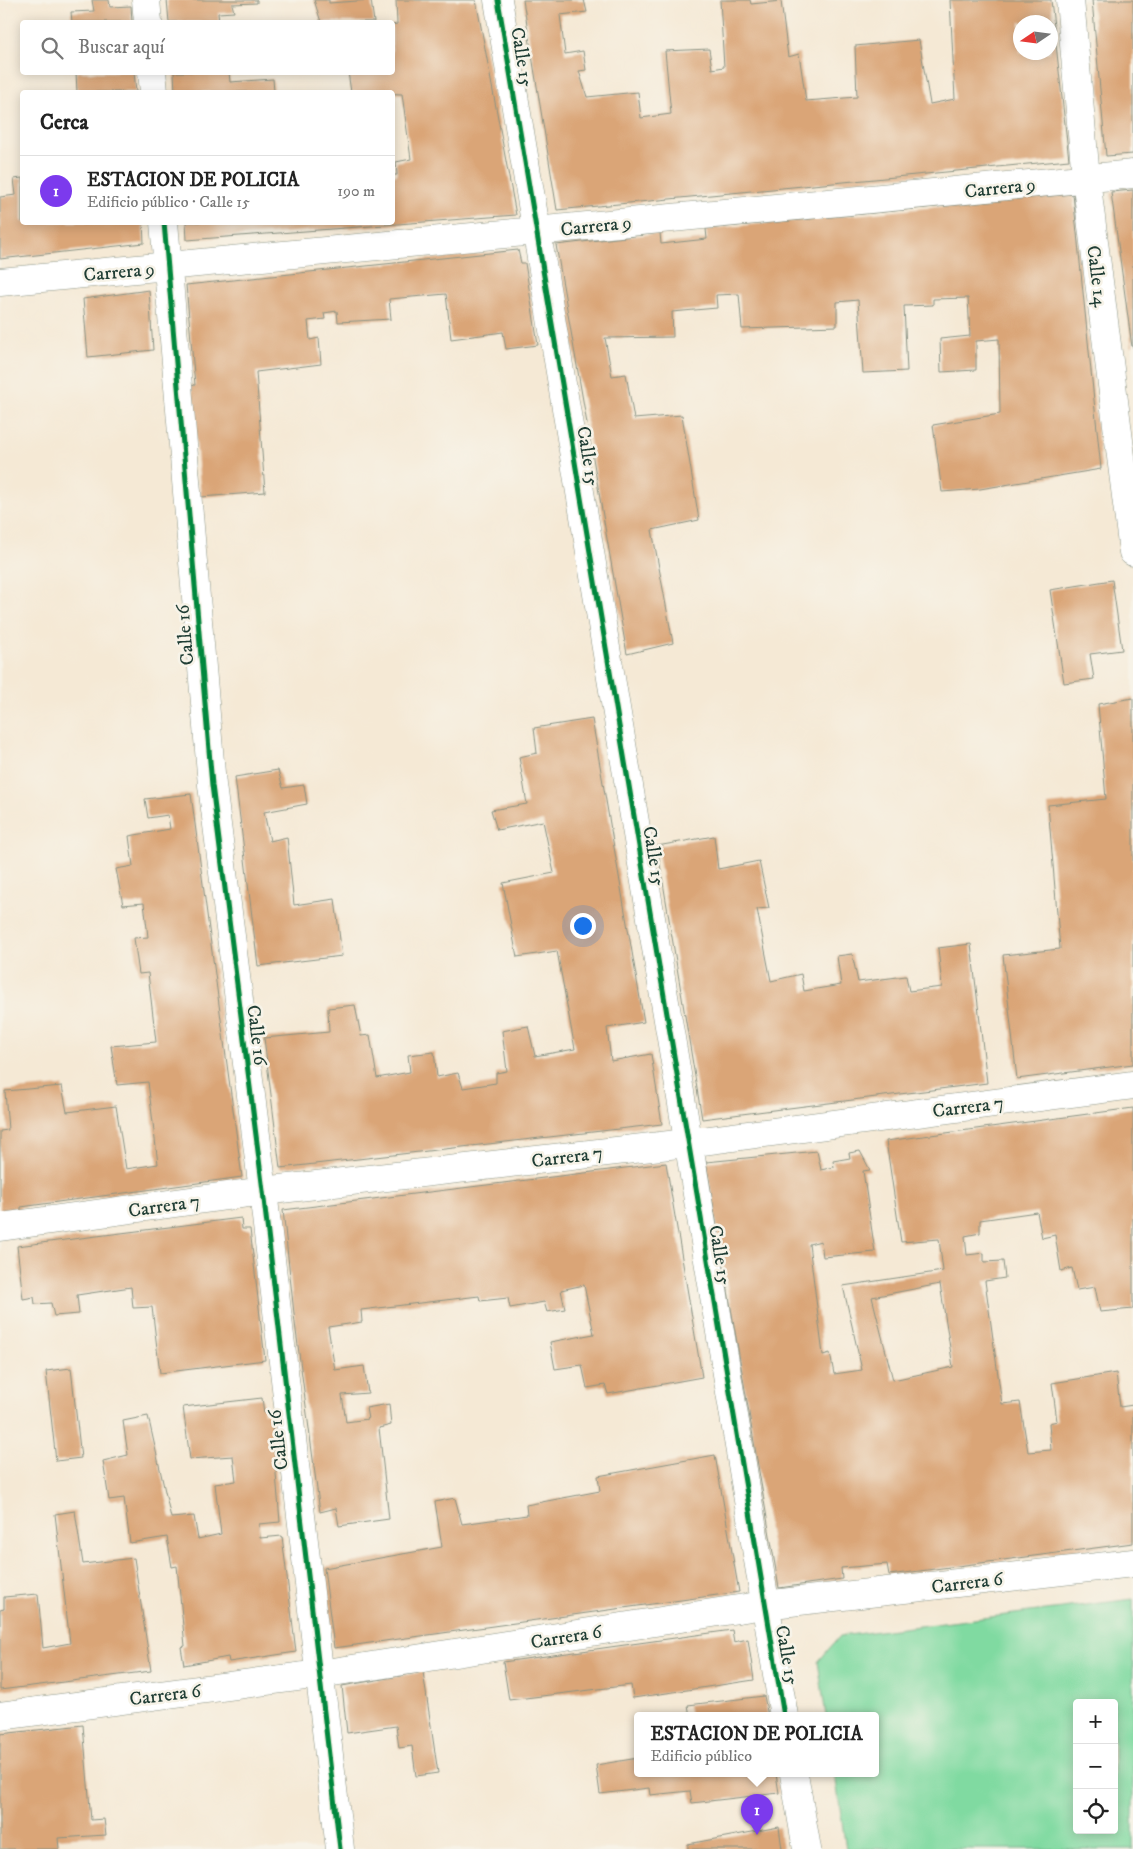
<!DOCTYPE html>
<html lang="es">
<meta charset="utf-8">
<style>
body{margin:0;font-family:"IM FELL DW Pica",serif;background:#f2f2f2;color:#222}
.controls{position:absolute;right:15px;bottom:15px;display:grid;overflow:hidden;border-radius:5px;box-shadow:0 2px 12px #0003}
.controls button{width:45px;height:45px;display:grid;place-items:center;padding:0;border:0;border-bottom:1px solid #e0e0e0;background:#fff;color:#222;font:25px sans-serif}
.compass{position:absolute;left:1013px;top:15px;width:45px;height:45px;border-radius:50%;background:#fff;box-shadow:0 2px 12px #0003;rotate:257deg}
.you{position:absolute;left:582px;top:925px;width:18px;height:18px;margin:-12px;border:4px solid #fff;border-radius:50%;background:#1a73e8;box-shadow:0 0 0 8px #1a73e833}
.badge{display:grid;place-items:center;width:32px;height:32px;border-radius:50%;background:#7c3aed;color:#fff;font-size:16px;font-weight:700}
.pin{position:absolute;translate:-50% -41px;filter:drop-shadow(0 1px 2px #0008)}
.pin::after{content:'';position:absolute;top:26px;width:18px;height:15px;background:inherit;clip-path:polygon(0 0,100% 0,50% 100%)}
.popup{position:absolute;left:634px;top:1712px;width:245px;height:65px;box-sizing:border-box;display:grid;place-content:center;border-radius:5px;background:#fff;filter:drop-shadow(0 1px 4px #0005);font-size:16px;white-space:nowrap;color:#767676}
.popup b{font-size:19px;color:#222}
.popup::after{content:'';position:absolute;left:50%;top:100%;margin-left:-10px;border:10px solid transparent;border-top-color:#fff}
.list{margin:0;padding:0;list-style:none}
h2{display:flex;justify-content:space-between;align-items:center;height:65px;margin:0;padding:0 20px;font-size:21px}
h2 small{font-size:16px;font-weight:400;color:#767676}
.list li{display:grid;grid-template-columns:32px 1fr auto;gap:15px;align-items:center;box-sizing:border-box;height:70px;padding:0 20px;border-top:1px solid #e0e0e0}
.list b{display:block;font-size:19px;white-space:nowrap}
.list p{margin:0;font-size:16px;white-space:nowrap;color:#767676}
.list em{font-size:16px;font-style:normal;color:#767676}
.icon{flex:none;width:28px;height:28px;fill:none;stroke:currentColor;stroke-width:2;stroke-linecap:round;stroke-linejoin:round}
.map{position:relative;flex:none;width:1133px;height:1849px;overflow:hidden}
.search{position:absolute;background:#fff;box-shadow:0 2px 12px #0003;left:20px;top:20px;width:375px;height:55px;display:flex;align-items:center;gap:12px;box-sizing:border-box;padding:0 18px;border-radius:5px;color:#767676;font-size:19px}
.panel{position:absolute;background:#fff;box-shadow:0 2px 12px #0003;left:20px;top:90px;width:375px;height:135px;border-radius:5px}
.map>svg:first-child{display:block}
.green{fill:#80daa1;stroke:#508c6a;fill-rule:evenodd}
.building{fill:#daa577;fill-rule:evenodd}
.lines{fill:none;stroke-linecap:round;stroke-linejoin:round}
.minor-casing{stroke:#8a9384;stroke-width:29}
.major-casing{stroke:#8a9384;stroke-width:29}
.minor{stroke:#fff;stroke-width:28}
.major{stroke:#fff;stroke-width:28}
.cycleway-casing{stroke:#f7f3e8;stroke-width:8}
.cycleway{stroke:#00873e;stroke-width:5}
.labels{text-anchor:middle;stroke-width:5;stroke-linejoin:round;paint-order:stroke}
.street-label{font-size:19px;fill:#1f3d34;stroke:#f7f3e8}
</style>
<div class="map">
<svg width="1133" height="1849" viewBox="0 0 1133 1849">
<rect width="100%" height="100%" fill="#f7f3e8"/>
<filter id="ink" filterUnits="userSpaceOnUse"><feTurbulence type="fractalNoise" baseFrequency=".02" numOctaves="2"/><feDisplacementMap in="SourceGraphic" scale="10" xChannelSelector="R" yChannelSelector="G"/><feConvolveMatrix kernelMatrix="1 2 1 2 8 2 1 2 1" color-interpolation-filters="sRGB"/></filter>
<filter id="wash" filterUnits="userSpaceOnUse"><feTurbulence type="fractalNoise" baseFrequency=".0096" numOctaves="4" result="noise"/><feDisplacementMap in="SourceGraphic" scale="20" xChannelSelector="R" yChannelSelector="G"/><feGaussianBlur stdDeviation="1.12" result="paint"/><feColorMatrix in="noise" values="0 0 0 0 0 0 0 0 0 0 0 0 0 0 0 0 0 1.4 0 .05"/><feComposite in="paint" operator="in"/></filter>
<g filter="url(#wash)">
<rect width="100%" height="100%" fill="#f5e9d5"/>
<path class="green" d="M1133 1599V1849H846L835 1774H876V1716H826L818 1662 840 1636ZM1077 1703H1114V1830H1077Z"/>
<g id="blocks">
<path class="building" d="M92 0H109L110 7 131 6 132 22H72L71 12 94 11Z
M167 0H257V3L232 4 234 12 218 13 219 22H169Z
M314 0H329V3L371 0 374 22H321Z
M396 0H476L516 215 187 240 186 222H392V175H397L396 162 411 159 402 94 351 92 348 72H392V25L397 24Z
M523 0H584L587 12 560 15 565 54 583 51 586 70 579 71 587 97 638 92 641 118 671 114 665 51 709 49 712 69 724 67 720 0H750L751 4 781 1 788 57 799 54 806 101 857 97 855 46 919 40 930 104 955 99 950 0H1051L1069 160 557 210ZM1020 22H1050V52H1020Z
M1092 0H1133V154L1106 156Z
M76 72H134L136 92H77Z
M174 72H229L230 82 273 79 274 92H175Z
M22 178V222H143L144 243 0 259V197L16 195 14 179Z
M1133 190V347H1132L1111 192Z
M1073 194 1101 469 980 489 942 492 933 425 1000 414 999 339 976 341V370L941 372 940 339 970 336 968 298 933 299V305L904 306 907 371 863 373 858 300 837 302V326L742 329 739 294 716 295 717 308 672 312 673 337 605 338 612 376 626 374 634 419 682 415 699 520 652 530 673 643 627 654 556 245 660 233 661 244 707 239 706 229Z
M518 250 521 263H525L538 345 506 349 503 332 451 339 446 294 389 299 391 319 338 322 337 311 324 313 325 319 308 321 310 340 319 338 321 364 256 372 265 492 201 497 191 386 195 385 186 285Z
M149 290 153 350 88 357 83 299Z
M1112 580 1122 650 1090 654 1094 679 1064 683 1050 590Z
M1133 698V1064L1017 1079 1003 955 1060 949 1048 805 1106 799 1098 704Z
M592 719 644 1022 607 1028 611 1061 651 1054 662 1124 280 1168 264 1038 329 1032 328 1008 355 1005 361 1036 370 1035 377 1078 410 1072 408 1055 434 1052 437 1077 458 1073 463 1088 496 1083V1073L507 1071 502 1031 528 1026 535 1056 575 1049 557 951 517 957 503 883 554 873 543 821 497 830 491 810 527 804 519 757 537 753 534 728Z
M278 770 283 788 304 785 307 804 264 812 270 841 287 837 294 905 335 899 342 956 258 966 235 777Z
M191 794 242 1177 21 1207V1212L0 1215V1131L8 1130 5 1091 62 1086 67 1112 116 1106 126 1169 158 1164 148 1082 117 1085 111 1046 156 1042 148 973 139 974 134 938 148 937 144 903 123 905 116 869 133 866 129 836 170 829 168 815 148 818 145 799Z
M714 836 718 869 759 861 769 908 757 909 771 981 801 974 804 991 841 985 837 956 852 954 858 982 906 976 909 991 942 987 938 948 971 944 987 1083 702 1119 657 846Z
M1133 1108V1309L1100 1312 1095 1287 1077 1290 1072 1268 1061 1271 1055 1235 1042 1238 1037 1212 980 1220V1233L965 1236 967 1255 984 1253V1262L1003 1261 1005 1278 985 1281 1002 1404 1020 1402 1028 1452 1051 1450 1049 1423 1057 1421 1052 1383 1116 1373 1120 1407 1133 1405V1543L889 1575 887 1564 841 1568 842 1579 779 1588 706 1162 817 1151 821 1170 834 1167 833 1161 850 1158 849 1153 860 1151 870 1170 863 1171 875 1252 823 1257 821 1241 809 1244 823 1355 830 1353 834 1374 862 1370 843 1286 943 1271 939 1239 901 1242 886 1141ZM940 1284 953 1367 893 1380 872 1297Z
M666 1163 702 1377 608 1394 605 1385 587 1388 582 1365 555 1369 550 1342 594 1334 584 1285 561 1290 565 1309 547 1312 544 1302 510 1308 508 1298 480 1301 479 1296 361 1310 362 1322 328 1327 335 1370 364 1366 368 1393 342 1395 346 1422 368 1419 366 1408 389 1404 391 1425 379 1428 389 1519 339 1526 336 1508 320 1512 295 1323 283 1210Z
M241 1218 242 1229H250L265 1360 160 1373 152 1307 133 1308 131 1287 77 1295 79 1314 54 1316 51 1303 35 1304 34 1297 23 1299 17 1246Z
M71 1368 81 1458 56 1461 46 1371Z
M262 1398 264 1413H271L280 1522 259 1524 260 1538 282 1536 296 1652 229 1662 228 1657 184 1665 181 1647 185 1646 177 1566 172 1567 167 1537 130 1543 124 1498 109 1500 103 1461 128 1455 123 1421 148 1416 171 1518 194 1516 198 1539 221 1534 215 1484 236 1481 233 1456 190 1459 183 1407Z
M715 1455 739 1592 334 1648 324 1568 442 1547 435 1502 455 1498 462 1524 527 1515 526 1505 600 1491 598 1476Z
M75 1511 83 1564 134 1558 151 1671 0 1690V1610L4 1609V1597L38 1594 43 1648 70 1643 55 1514Z
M732 1630 734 1642 748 1639 754 1680 633 1698 631 1685 509 1700 503 1662Z
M423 1672 438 1773 416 1776 412 1746 399 1748 396 1726 347 1733 342 1686Z
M764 1696 768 1716H690L688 1705Z
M83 1725 91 1820 104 1819 106 1835 58 1838 59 1849H0V1734Z
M638 1758V1774H776L779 1793 692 1803 690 1791 650 1795 649 1788 600 1794 596 1765Z
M779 1827 782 1849H688V1844Z"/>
</g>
</g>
<g filter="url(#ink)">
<use href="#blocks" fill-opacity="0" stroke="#8a9384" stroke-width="1"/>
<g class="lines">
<defs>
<path id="minor" d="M146 0 148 22
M498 0 784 1716
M1070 0 1086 178 1133 552
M152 72 154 92
M164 222 212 785 263 1191 340 1849
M0 282 1133 174
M0 1227 263 1191 687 1143 1133 1085
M794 1774 807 1849"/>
<path id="major" d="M0 1716 320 1674 764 1605 1133 1563"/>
</defs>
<use href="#minor" class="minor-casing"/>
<use href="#major" class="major-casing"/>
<use href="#minor" class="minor"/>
<use href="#major" class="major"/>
<defs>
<path id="cycleway" d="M498 0 784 1716
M164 222 212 785 263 1191 340 1849"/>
</defs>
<use href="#cycleway" class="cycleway-casing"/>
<use href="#cycleway" class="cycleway"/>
</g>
</g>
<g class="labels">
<g class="street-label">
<text transform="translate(523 57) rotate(81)" y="7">Calle 15</text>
<text transform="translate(1000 187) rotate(-6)" y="7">Carrera 9</text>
<text transform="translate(596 225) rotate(-6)" y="7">Carrera 9</text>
<text transform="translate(119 271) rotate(-5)" y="7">Carrera 9</text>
<text transform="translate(1098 276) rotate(83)" y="7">Calle 14</text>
<text transform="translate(589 456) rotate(81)" y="7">Calle 15</text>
<text transform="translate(184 635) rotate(-95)" y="7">Calle 16</text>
<text transform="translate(655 856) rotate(81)" y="7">Calle 15</text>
<text transform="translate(258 1035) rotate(83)" y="7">Calle 16</text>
<text transform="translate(968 1106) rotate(-7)" y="7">Carrera 7</text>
<text transform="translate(567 1156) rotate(-7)" y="7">Carrera 7</text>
<text transform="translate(164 1205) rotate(-8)" y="7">Carrera 7</text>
<text transform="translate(721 1255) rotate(81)" y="7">Calle 15</text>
<text transform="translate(277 1440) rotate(-97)" y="7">Calle 16</text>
<text transform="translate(967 1582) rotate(-7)" y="7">Carrera 6</text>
<text transform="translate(566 1636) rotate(-9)" y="7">Carrera 6</text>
<text transform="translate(788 1655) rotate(80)" y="7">Calle 15</text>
<text transform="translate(165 1694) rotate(-7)" y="7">Carrera 6</text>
</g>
</g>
</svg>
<div class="controls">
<button>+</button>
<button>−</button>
<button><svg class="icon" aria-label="locate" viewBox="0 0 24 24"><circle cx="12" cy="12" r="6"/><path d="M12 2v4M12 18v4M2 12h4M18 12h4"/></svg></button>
</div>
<svg class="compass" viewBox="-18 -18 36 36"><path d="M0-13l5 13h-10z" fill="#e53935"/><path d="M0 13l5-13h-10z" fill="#767676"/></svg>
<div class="you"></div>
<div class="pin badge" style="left:757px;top:1835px">1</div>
<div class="popup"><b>ESTACION DE POLICIA</b>Edificio público</div>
<div class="search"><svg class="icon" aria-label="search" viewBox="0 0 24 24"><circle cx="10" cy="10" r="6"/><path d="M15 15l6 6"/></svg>Buscar aquí</div>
<section class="panel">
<h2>Cerca<small></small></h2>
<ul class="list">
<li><span class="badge">1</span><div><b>ESTACION DE POLICIA</b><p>Edificio público · Calle 15</p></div><em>190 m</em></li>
</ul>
</section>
</div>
